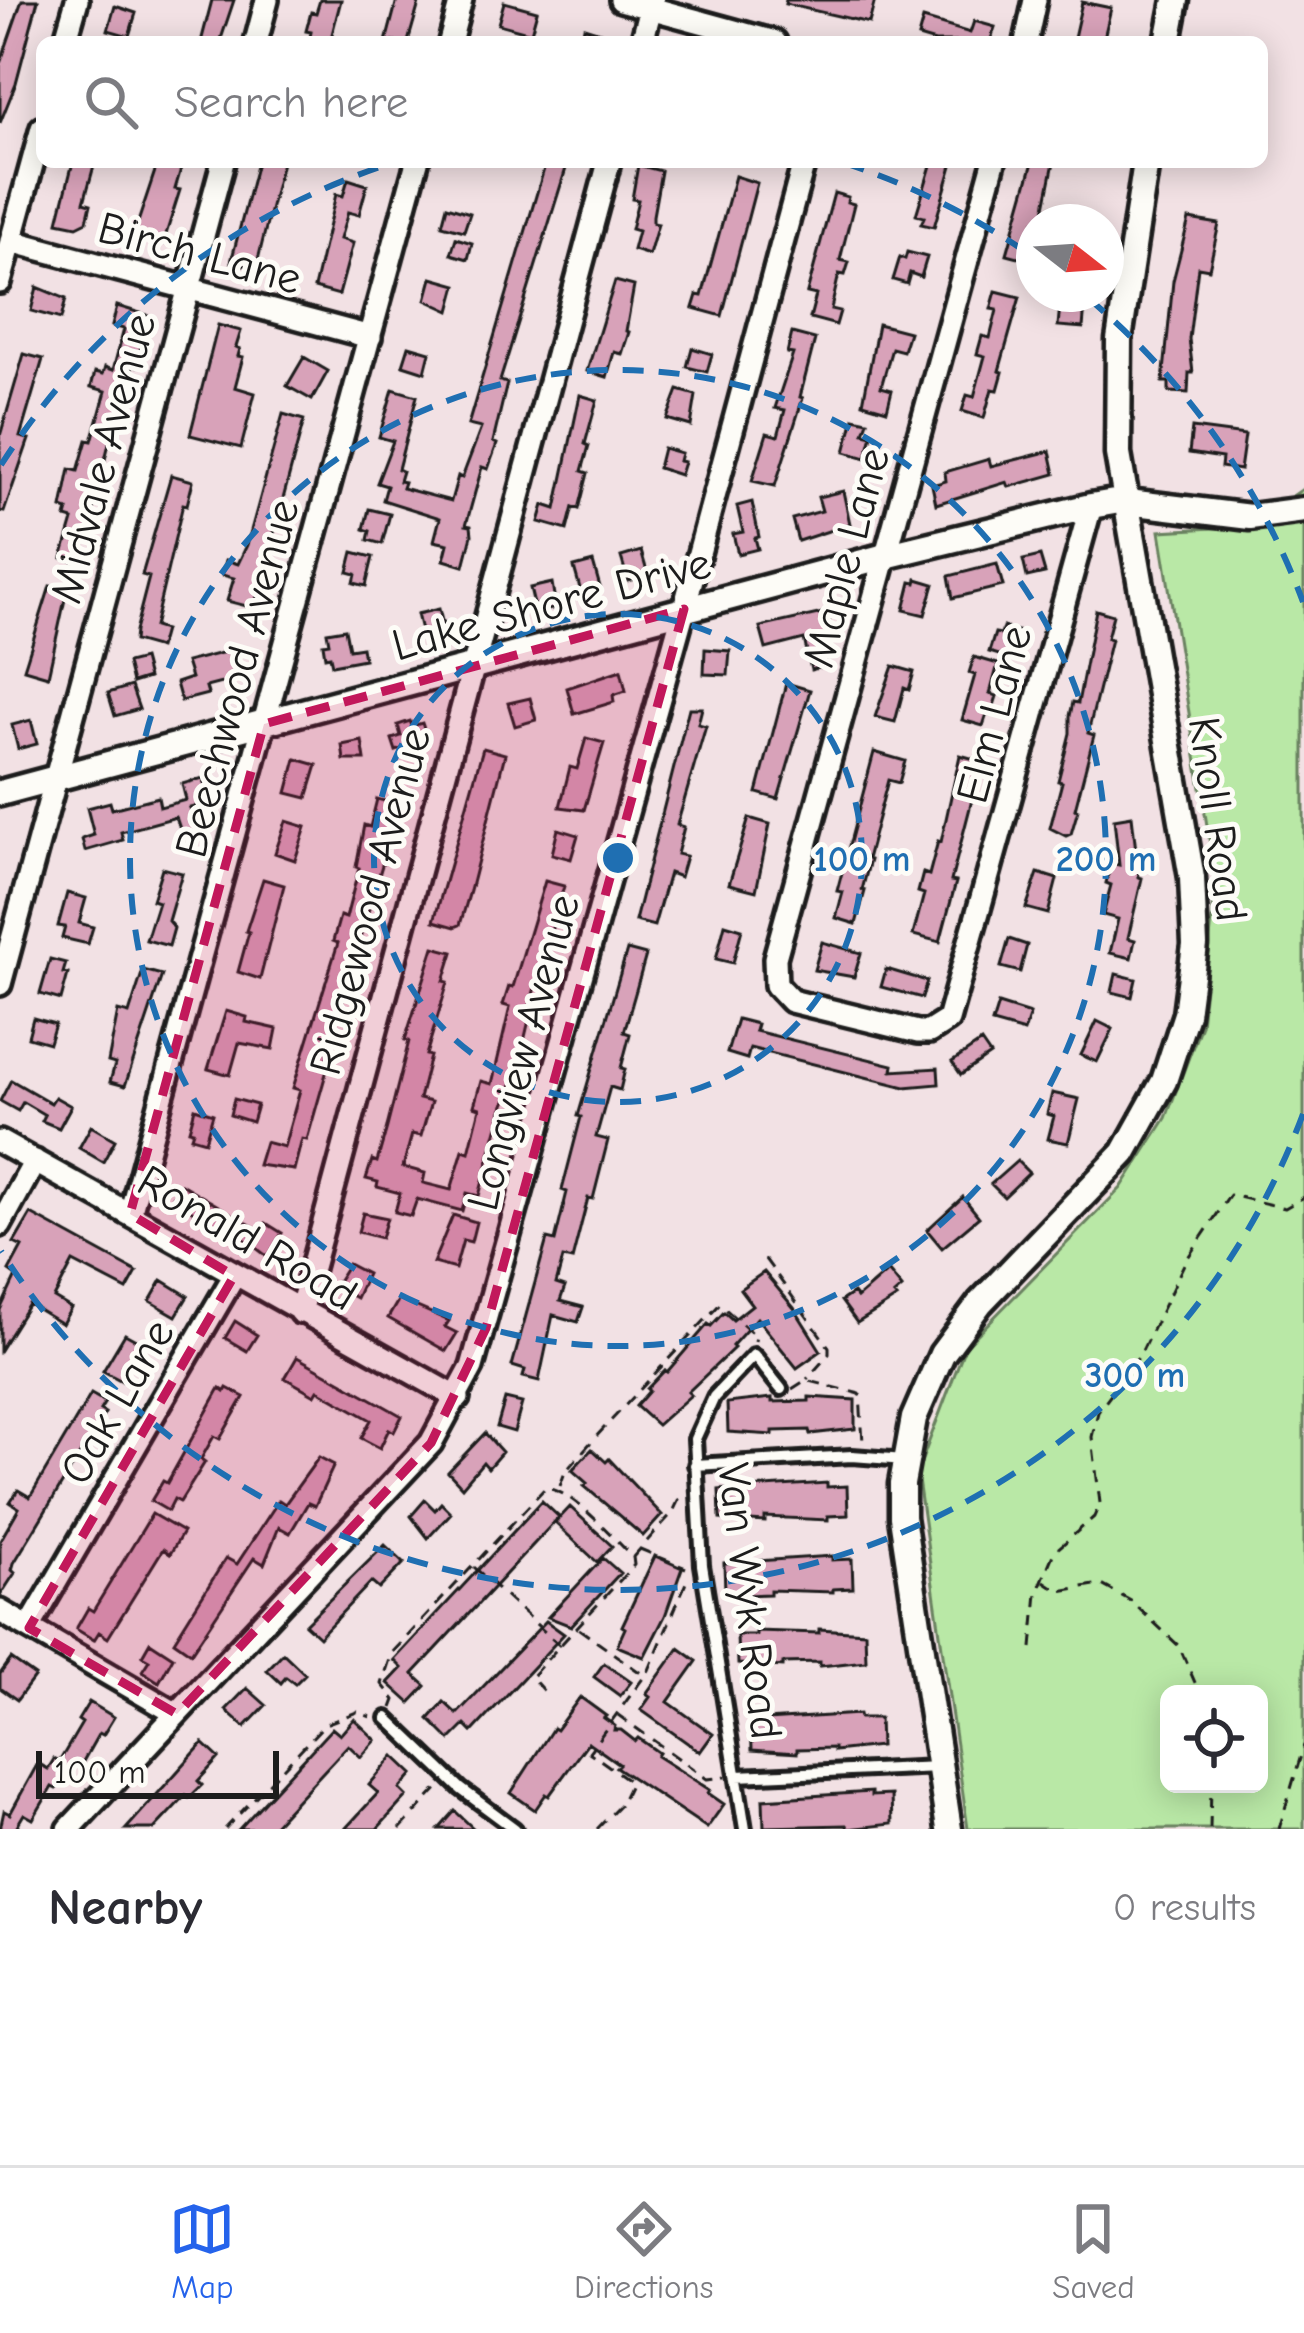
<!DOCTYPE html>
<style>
body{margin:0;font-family:"Comic Neue",sans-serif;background:#f2f2f3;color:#2b2b33}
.controls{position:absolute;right:36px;bottom:36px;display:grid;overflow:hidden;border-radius:18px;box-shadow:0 6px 30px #0003}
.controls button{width:108px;height:108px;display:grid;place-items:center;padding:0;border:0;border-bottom:3px solid #e1e1e2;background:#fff;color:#2b2b33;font:60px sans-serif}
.compass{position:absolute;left:1016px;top:204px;width:108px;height:108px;border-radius:50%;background:#fff;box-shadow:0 6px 30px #0003;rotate:107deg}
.scale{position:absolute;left:36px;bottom:30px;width:243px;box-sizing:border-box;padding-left:12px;border:6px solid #1c1c1c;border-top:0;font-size:33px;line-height:42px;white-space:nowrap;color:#1c1c1c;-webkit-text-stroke:9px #fdfcf7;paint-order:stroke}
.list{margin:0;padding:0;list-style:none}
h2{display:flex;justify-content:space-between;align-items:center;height:156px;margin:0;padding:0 48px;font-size:51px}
h2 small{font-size:39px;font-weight:400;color:#7c7c81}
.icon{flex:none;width:66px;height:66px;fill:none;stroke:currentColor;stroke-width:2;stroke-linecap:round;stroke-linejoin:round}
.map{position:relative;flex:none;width:1304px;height:1829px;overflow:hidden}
.search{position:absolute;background:#fff;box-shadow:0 6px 30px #0003;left:36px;right:36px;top:36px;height:132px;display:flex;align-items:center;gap:30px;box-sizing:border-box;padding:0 42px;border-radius:18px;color:#7c7c81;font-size:45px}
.sheet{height:336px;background:#fff}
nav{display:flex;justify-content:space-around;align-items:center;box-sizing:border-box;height:168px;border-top:3px solid #e1e1e2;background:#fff;font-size:33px;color:#7c7c81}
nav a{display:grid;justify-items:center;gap:6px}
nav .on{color:#2563eb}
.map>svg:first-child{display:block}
.green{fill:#b9e8a6;stroke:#6a8261;stroke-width:3;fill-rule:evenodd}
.building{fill:#d8a2b9;stroke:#1c1c1c;stroke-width:3}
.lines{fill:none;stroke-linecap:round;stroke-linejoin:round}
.service-casing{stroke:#1c1c1c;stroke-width:20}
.minor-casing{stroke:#1c1c1c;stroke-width:30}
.tertiary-casing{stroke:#1c1c1c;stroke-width:33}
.path{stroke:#1c1c1c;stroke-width:3;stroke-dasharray:12 9;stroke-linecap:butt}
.service{stroke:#fdfcf7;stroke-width:10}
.minor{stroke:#fdfcf7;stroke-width:21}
.tertiary{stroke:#fdfcf7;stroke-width:24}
.marked{fill:#c2185b;fill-opacity:0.2;stroke:#c2185b;stroke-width:9;stroke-dasharray:24 15;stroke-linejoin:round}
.ring{fill:none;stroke:#1f6fb2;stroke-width:6;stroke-dasharray:21 15}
.labels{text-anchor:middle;stroke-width:10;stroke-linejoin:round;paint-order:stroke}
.street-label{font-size:45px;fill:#1c1c1c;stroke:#fdfcf7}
.centre{fill:#1f6fb2;stroke:#fdfcf7;stroke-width:6}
.ring-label{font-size:36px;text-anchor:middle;font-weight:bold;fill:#1f6fb2;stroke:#fdfcf7;stroke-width:10;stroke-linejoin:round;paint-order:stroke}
</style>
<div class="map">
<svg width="1304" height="1829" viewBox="0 0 1304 1829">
<rect width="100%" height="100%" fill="#f2e1e4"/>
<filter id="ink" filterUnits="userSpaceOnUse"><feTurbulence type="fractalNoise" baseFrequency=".00833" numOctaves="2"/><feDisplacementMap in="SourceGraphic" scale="24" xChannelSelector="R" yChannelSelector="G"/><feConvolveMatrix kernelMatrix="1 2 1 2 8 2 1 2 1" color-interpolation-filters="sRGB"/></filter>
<g filter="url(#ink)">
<path class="green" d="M1304 488V1829H968L917 1473 965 1347 1121 1188 1166 1118 1201 1025 1216 882 1160 531 1249 526ZM1169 1694H1259V1784H1169Z"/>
<path class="building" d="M22 0H38L16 83 0 123V64Z
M212 0H234L220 42H201Z
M320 0H341L330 42H309L311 32 306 31 311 12 316 13Z
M397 0H420L408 42H386Z
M786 0H875L869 23 785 4Z
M504 2 537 11 531 33 498 24Z
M1082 2 1111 8 1103 42H1073Z
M115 6 136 13 129 36 108 30Z
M923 19 970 33 974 21 995 27 990 42H935L918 37Z
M584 27 623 39V42H581Z
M73 162H95L84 202 91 204 87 221 77 226 58 222Z
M158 162H183L175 189 180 190 163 244 142 238 135 231Z
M257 162H282L256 268 231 262Z
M546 162H568L500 381 507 383 493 442 497 444 488 469 482 467 466 525 471 526 472 535 464 566 444 560 448 544 434 541 440 518 383 500 387 486 377 483 393 441 379 437 393 389 417 396 398 469 402 471 399 481 404 482 402 488 451 501 458 476 462 478 481 428 468 425Z
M932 162H953L934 227 921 224 924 217 916 215Z
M1033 162H1054L1042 222H1034V261L1007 254Z
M638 165 661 171 653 216V223L658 224 649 255 633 250 638 231 631 229 638 200 632 199Z
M735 176 757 183 722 316 693 308 697 295 702 296Z
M348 179 367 185 359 215 348 212 340 239 353 243 339 295 314 288 336 194 343 196Z
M834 193 848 197 847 202 854 204 840 260 849 262 845 275 839 274 831 309 840 311 836 325 810 318 816 295 807 293Z
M447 206 470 213 464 231 442 225Z
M1189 219 1219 224 1209 269 1198 267 1189 339 1193 373H1189L1188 393 1169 392V382H1163L1173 281Z
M456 238 472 243 468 259 451 254Z
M907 252 927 257 921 277 910 273 907 284 893 280 900 257 905 259Z
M432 278 457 285 450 311 426 300Z
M615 281 634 286 626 331 629 332 622 354 614 352 607 377 587 371Z
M37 287 66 299 61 319 31 311Z
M996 291 1020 297 999 371 1003 372 998 390 992 389 984 418 962 411 967 395 974 397 985 356 977 354 982 336 990 338 997 310 991 309Z
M1061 294H1086L1083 328 1058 326Z
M117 306 147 315 137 366 133 365 111 435 80 563 62 558 73 520 66 518 68 510 62 508 70 469 78 471 87 440 92 441 106 391 91 387 95 372 103 374 105 367 113 370 124 329 112 326Z
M878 324 909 332 903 351 892 348 881 387 892 390 887 410 863 403Z
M218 325 241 331 236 347 240 349 238 356 243 357 235 387 255 393 241 448 190 435Z
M792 333 815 339 800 397 803 398 775 486 752 481 767 433 778 436 785 410 775 408 793 354 787 353Z
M409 346 430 352 425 372 403 365Z
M692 348 712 354 707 372 687 367Z
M24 354 43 359 20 437 29 439 4 512 0 511V436Z
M304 357 328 371 312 400 287 386Z
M678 390 696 395 691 426 667 419Z
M580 395 597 400 585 444 589 446 582 471 588 473 579 509 573 507 567 530 539 522 544 505 556 509Z
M283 414 304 420 254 608 227 601 234 578 222 575 226 560 238 564 247 545Z
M854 418 868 421 864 433 872 435 866 458 845 452Z
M1192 428 1245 435 1240 470 1221 467 1222 458 1189 453Z
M663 448 681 453 679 461 684 462 680 475 658 468Z
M1050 451 1055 474 1009 487 1007 482 936 504 932 485 946 481 945 472 989 459 991 466Z
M171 475 193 481 187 505 183 504 154 627 164 630 159 648 134 641 135 631 149 577 142 575Z
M843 491 850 524 798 541 792 519 822 511 818 497Z
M752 502 759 537 755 538 758 549 738 554 733 534 743 532 737 506Z
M369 509 390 514 382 544 368 540 370 531 364 529Z
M641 551 648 575 628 581 621 557Z
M353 552 373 557 366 586 354 583 356 574 348 572Z
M1040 556 1045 573 1027 577 1023 560Z
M593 562 600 587 581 592 574 567Z
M997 564 1003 586 953 598 949 576Z
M917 579 934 584 925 615 904 610 911 582 916 583Z
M552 583 556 608 536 613 530 588Z
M50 586 67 590 48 676 24 669Z
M439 609 446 637 424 643 417 614Z
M1096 610 1113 615 1107 638 1111 639 1088 733 1094 735 1075 809 1078 810 1071 834 1066 836 1050 828 1062 782 1058 781 1070 733V716L1073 702 1078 703Z
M827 612 833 636 820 639 826 666 811 670 804 639 766 649 760 627Z
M1003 627 1017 631 1009 658 989 652 995 633 1001 634Z
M345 629 349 649 362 647 364 659 332 665 330 656 325 657 323 644 329 643 327 632Z
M705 649 730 651 728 675 704 674Z
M229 651 237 679 206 687 208 694 181 701 176 683 191 678 186 662Z
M974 657 998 664 990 694 997 696 991 715 987 714 983 726 962 720 975 675 969 673Z
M143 659 148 678 132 683 127 663Z
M893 666 914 672 909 690 904 688 895 722 875 717Z
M621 670 626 691 613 695 614 702 574 714 567 688Z
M786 683 810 690 778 799 757 793Z
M131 686 139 709 115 716 108 693Z
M530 698 536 720 515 726 508 703Z
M689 708H702L698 724 706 726 677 825 684 827 677 854 686 856 680 877 669 873 654 926 635 921Z
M31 720 37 744 18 749 12 725Z
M410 721 412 726 422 723 428 740 396 751 392 739 401 736 398 725Z
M586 738 604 743 584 810 560 807 570 767 577 769Z
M362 741 365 760H344L342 745Z
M483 748 505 754 470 891 460 925 455 927 434 921Z
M874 752 905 761 899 783 888 780 867 859 870 860 862 890 865 891 856 924 836 918 843 892 837 891Z
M960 755 982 761 951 881 956 882 940 942 913 935 924 894 918 892 923 873 929 875 938 841 941 842Z
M296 759 317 765 307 798 287 793Z
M203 778 209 803 190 808 199 832 183 838 176 817 121 832 123 840 85 851 82 839 94 835 87 808 110 802 112 809 158 797 160 807 186 800 182 784Z
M377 799 400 805 353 962 357 963 339 1010 326 1062 329 1063 307 1140 302 1139 294 1170 258 1165 265 1142 284 1147 300 1090 293 1088 338 943 333 941 340 916 346 918 359 868 356 867 364 825 370 827Z
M1132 816 1139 877 1142 878 1128 938 1135 940 1131 958 1110 953 1118 919 1103 915 1111 885 1106 883 1111 863 1119 865 1114 819Z
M749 818 770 824 756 891 729 884Z
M286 821 306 827 295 860 275 853Z
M558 829 578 835 571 859 552 854Z
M162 868 182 873 168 921 174 928 169 946 146 940 158 902 152 900Z
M1038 873 1057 879 1048 914 1026 908Z
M263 879 284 885 260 979 238 972 249 932 246 931Z
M545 881 564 886 526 1019 529 1020 517 1071 502 1110 479 1196 467 1193 462 1211 417 1199 411 1216 395 1212 400 1193 377 1187 378 1182 366 1179 372 1160 377 1162 387 1127 409 1041 405 1040 434 947 453 952 444 981 448 982 426 1055 430 1056 419 1099 431 1102 421 1136 412 1134 403 1167 425 1173 423 1183 451 1190 463 1150 469 1152 480 1108 474 1106 481 1081 492 1084 510 1007 503 1005 509 986 513 987Z
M67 893 86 898 79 923 93 927 88 944 62 938 65 927 58 926Z
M725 924 742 929 733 963 716 959Z
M1009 939 1027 945 1020 972 1001 967Z
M822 942 861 953 854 977 814 970Z
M627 950 646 955 624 1032 630 1034 621 1068 625 1069 620 1090 610 1087 596 1137 608 1140 593 1199 588 1198 572 1260 563 1258 556 1284 565 1287 560 1301 583 1307 578 1322 553 1315 539 1381 523 1377 525 1370 512 1366 547 1239 555 1241 567 1192 562 1190 581 1117 578 1116Z
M50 959 66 963 63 973 68 974 61 1000 40 994Z
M886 969 927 981 922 998 881 987Z
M143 970 162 975 125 1086 110 1082 115 1064 108 1062 118 1011 129 1014Z
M1116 974 1136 979 1132 997 1112 992Z
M998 1004 1030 1014 1024 1032 992 1023Z
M226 1011 247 1017 246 1022 277 1029 273 1049 239 1043 230 1075 208 1069Z
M33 1018 55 1024 49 1043 28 1037Z
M737 1019 757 1024 755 1031 893 1065 892 1071 938 1068 939 1084 905 1087 750 1048 747 1059 727 1053Z
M1097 1021 1113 1029 1097 1062 1081 1055Z
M981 1042 990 1055 961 1075 952 1062Z
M11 1080 51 1103 55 1097 71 1106 59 1128 42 1121 45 1115 23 1102 18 1111 0 1101Z
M1052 1093 1079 1099 1068 1143 1048 1139 1054 1116 1047 1114Z
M234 1099 257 1105 252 1122 230 1115Z
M195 1108 213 1114 205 1141 191 1137 193 1131 189 1130Z
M91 1126 115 1140 103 1162 79 1148Z
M1017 1161 1029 1173 1004 1197 991 1184Z
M181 1184 261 1231 266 1223 282 1233 268 1257 230 1228 227 1232 172 1199Z
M963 1197 979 1217 942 1248 927 1230Z
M363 1213 387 1218 381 1238 358 1232Z
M31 1214 137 1272 127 1290 73 1262 54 1298 71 1308 62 1324 29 1304 0 1350V1310L16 1276 9 1271 22 1247 14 1243Z
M453 1215 476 1222 471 1242 463 1240 455 1269 433 1263Z
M348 1264 367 1274 356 1298 334 1286Z
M888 1271 902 1288 894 1295 897 1298 857 1323 841 1301 853 1293 857 1298Z
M764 1272 794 1308 821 1351 797 1368 757 1318 732 1346 734 1348 688 1392 691 1395 657 1425 636 1406 649 1391 647 1389 665 1370 667 1372 708 1324 711 1326 724 1312 733 1320 752 1305 740 1289Z
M162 1280 188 1296 176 1316 150 1301Z
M399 1299 449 1321 445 1327 457 1333 446 1351 388 1318Z
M235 1321 257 1335 247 1351 225 1338Z
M125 1334 143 1344 122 1381 103 1371Z
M297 1357 402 1416 394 1432 389 1429 380 1448 361 1438 371 1420 318 1390 315 1395 285 1378Z
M220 1388 225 1392 227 1388 244 1397 220 1439 214 1436 201 1459 205 1462 180 1502 174 1499 168 1511 151 1501 163 1481 167 1483Z
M91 1394 105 1402 100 1410 105 1413 14 1563 12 1570 15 1573 0 1596V1541L19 1508 10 1502 18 1490 30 1497Z
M809 1397 855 1400V1429L810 1434 809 1430 773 1431V1435L728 1432 727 1403 772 1398V1402L809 1401Z
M505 1399 522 1403 514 1432 497 1427Z
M485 1433 502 1452 488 1468 483 1462 462 1487 448 1472Z
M592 1449 606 1462 609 1459 662 1515 643 1536 584 1486 587 1483 572 1470Z
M319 1457 334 1465 315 1506 308 1503 290 1533 279 1527 264 1564 254 1558 191 1653 174 1641 226 1558 237 1564 279 1500 285 1504Z
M827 1483V1487L847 1486 848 1515 828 1516V1520L765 1517V1522L720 1519 719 1490Z
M425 1500 435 1510 441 1503 451 1513 428 1538 411 1516Z
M542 1501 559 1517 413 1674 426 1686 410 1703 388 1683 402 1668 394 1660Z
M570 1507 612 1546 597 1562 555 1523Z
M152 1514 183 1532 170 1554 163 1549 108 1638 99 1632 94 1640 76 1629 88 1608 93 1611Z
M385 1545 404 1563 379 1589 371 1582 319 1637 305 1624Z
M655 1556 682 1568 665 1616 644 1657 617 1646 625 1628 622 1626Z
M832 1556V1560L852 1559 853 1588 833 1589V1592L770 1590V1594L744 1595V1591L725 1592 724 1563Z
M603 1558 620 1573 571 1626 548 1617Z
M546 1621 564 1634 472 1732 465 1725 450 1740 429 1719 444 1702 457 1714Z
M819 1629 865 1632 866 1661 820 1666V1662L783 1663V1667L738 1664 737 1635H756V1631L819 1633Z
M150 1642 173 1657 159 1682 142 1671 149 1660 142 1656Z
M679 1648 697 1661 668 1702 713 1734 700 1752 641 1710 650 1697 646 1694Z
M283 1653 305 1674 295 1684 286 1677 281 1683 267 1670Z
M11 1659 35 1676 17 1700 0 1688V1674Z
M604 1663 631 1682 620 1696 594 1677Z
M247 1688 266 1705 245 1727 226 1710Z
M580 1697 606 1716 604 1718 615 1726 614 1730H621L635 1741 638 1738 659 1753 657 1756 710 1790 708 1793 724 1804 707 1828 616 1767 619 1764 588 1742 549 1796 546 1794 535 1810 511 1793 553 1728 556 1730Z
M89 1702 114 1717 103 1735 99 1733 81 1765 75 1762 64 1781 56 1789 52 1787 33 1819 24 1814 15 1829H0L4 1811 10 1814 38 1763 48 1769 54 1759 59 1762 82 1723 78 1720Z
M859 1714 860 1718H879L880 1746 834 1751V1748L797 1749V1753L752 1750 751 1721Z
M354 1719 376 1740 361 1757 348 1745 270 1829H239L332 1728 340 1735Z
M203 1743 219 1758 198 1781 202 1785 189 1798 186 1795 154 1829H126Z
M394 1756 413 1774 400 1789 407 1796 377 1829H345L378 1793 369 1785Z
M871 1792V1796L891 1795 892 1824 848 1829 846 1825 764 1827 763 1799Z
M455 1811 474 1829H439Z"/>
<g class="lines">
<defs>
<path id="service" d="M695 1465 852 1456 905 1460
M387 1718 461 1789 515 1829
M737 1776 939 1767
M745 1829 702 1565 695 1439 714 1397 754 1355 781 1389"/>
<path id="minor" d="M621 0 775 42
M65 42 77 0
M256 42 267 0
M450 42 461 0
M642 42 653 0
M1026 42 1035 0
M994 162 775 958 776 985 791 1001 918 1032H929L948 1020 1091 506
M11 241 370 337
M0 282 42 128
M0 984 223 162
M0 1142 458 1398
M130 1214 417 162
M0 1225 35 1161
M300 1312 609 162
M0 1611 177 1714
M29 1628 234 1276
M69 1829 431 1443 472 1367 684 609 804 162"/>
<path id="tertiary" d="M1168 42 1176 0
M0 793 885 556 1091 506 1120 501 1250 517 1304 510
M949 1829 902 1517V1484L914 1418 942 1354 980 1303 1124 1153 1164 1081 1186 1014 1195 945 1192 878 1118 454 1119 340 1146 162"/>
</defs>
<use href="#service" class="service-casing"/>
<use href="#minor" class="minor-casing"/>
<use href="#tertiary" class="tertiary-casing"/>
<path class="path" d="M765 1259 829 1347V1354L807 1379
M792 1389 806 1380 860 1394 863 1443
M560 1486 565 1472 592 1441 720 1304 756 1337 755 1341
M640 1549 686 1568
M633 1557 673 1512 682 1493
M474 1567 560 1646
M1044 1581 1059 1591 1100 1584 1131 1601 1179 1646 1200 1694
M579 1629 645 1676
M1032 1648 1037 1593 1054 1552 1094 1517 1100 1503 1092 1437 1098 1412 1140 1355 1185 1262 1230 1195 1285 1208 1304 1197
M392 1708 395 1700 382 1684 392 1653 545 1488C572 1489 613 1538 633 1557L634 1565 531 1677 547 1695
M618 1715 707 1779 726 1777
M225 1829 325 1724 357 1712 371 1717
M400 1829 440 1786
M597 1829 620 1805 631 1782 589 1752 649 1670 688 1578
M1210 1829 1211 1784
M1279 1829 1304 1745"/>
<use href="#service" class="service"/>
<use href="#minor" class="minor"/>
<use href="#tertiary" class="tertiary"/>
</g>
</g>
<path class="marked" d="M684 609 486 1328 431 1443 177 1714 29 1628 234 1276 130 1214 264 724Z"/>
<g class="ring">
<circle cx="618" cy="858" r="244"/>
<circle cx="618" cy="858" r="488"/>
<path d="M1303 1114A731 731 0 0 1 1 1251M1 465A731 731 0 0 1 392 163M844 163A731 731 0 0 1 1032 256M1088 298A731 731 0 0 1 1303 602"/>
</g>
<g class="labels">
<g class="street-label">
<text transform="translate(200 252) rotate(15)" y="16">Birch Lane</text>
<text transform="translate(102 458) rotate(-75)" y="16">Midvale Avenue</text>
<text transform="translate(845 557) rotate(-75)" y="16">Maple Lane</text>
<text transform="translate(551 603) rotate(-15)" y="16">Lake Shore Drive</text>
<text transform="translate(236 678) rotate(-75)" y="16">Beechwood Avenue</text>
<text transform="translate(993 714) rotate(-75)" y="16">Elm Lane</text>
<text transform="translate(1219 819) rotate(82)" y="16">Knoll Road</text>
<text transform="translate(369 901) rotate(-75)" y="16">Ridgewood Avenue</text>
<text transform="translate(522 1052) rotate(-75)" y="16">Longview Avenue</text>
<text transform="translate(248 1237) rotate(30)" y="16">Ronald Road</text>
<text transform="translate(116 1401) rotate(-60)" y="16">Oak Lane</text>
<text transform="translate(751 1601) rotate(83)" y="16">Van Wyk Road</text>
</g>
</g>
<circle cx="618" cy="858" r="18" class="centre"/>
<g class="ring-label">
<text x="862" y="871">100 m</text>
<text x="1106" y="871">200 m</text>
<text x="1135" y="1387">300 m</text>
</g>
</svg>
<div class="controls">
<button><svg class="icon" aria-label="locate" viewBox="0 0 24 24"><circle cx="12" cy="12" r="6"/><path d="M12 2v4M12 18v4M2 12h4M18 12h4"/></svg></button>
</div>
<svg class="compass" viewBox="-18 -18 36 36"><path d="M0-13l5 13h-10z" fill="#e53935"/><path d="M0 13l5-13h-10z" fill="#7c7c81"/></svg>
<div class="scale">100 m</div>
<div class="search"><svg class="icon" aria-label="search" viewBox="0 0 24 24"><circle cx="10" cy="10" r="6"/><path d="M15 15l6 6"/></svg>Search here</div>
</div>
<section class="sheet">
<h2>Nearby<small>0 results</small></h2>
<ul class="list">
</ul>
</section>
<nav>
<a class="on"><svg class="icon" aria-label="map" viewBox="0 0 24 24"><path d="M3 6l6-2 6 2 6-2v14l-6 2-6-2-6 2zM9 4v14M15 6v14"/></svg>Map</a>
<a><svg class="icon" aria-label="directions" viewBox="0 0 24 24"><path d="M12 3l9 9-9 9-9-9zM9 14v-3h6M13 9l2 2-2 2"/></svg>Directions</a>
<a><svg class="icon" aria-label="saved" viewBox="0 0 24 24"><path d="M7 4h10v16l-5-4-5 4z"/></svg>Saved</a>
</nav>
